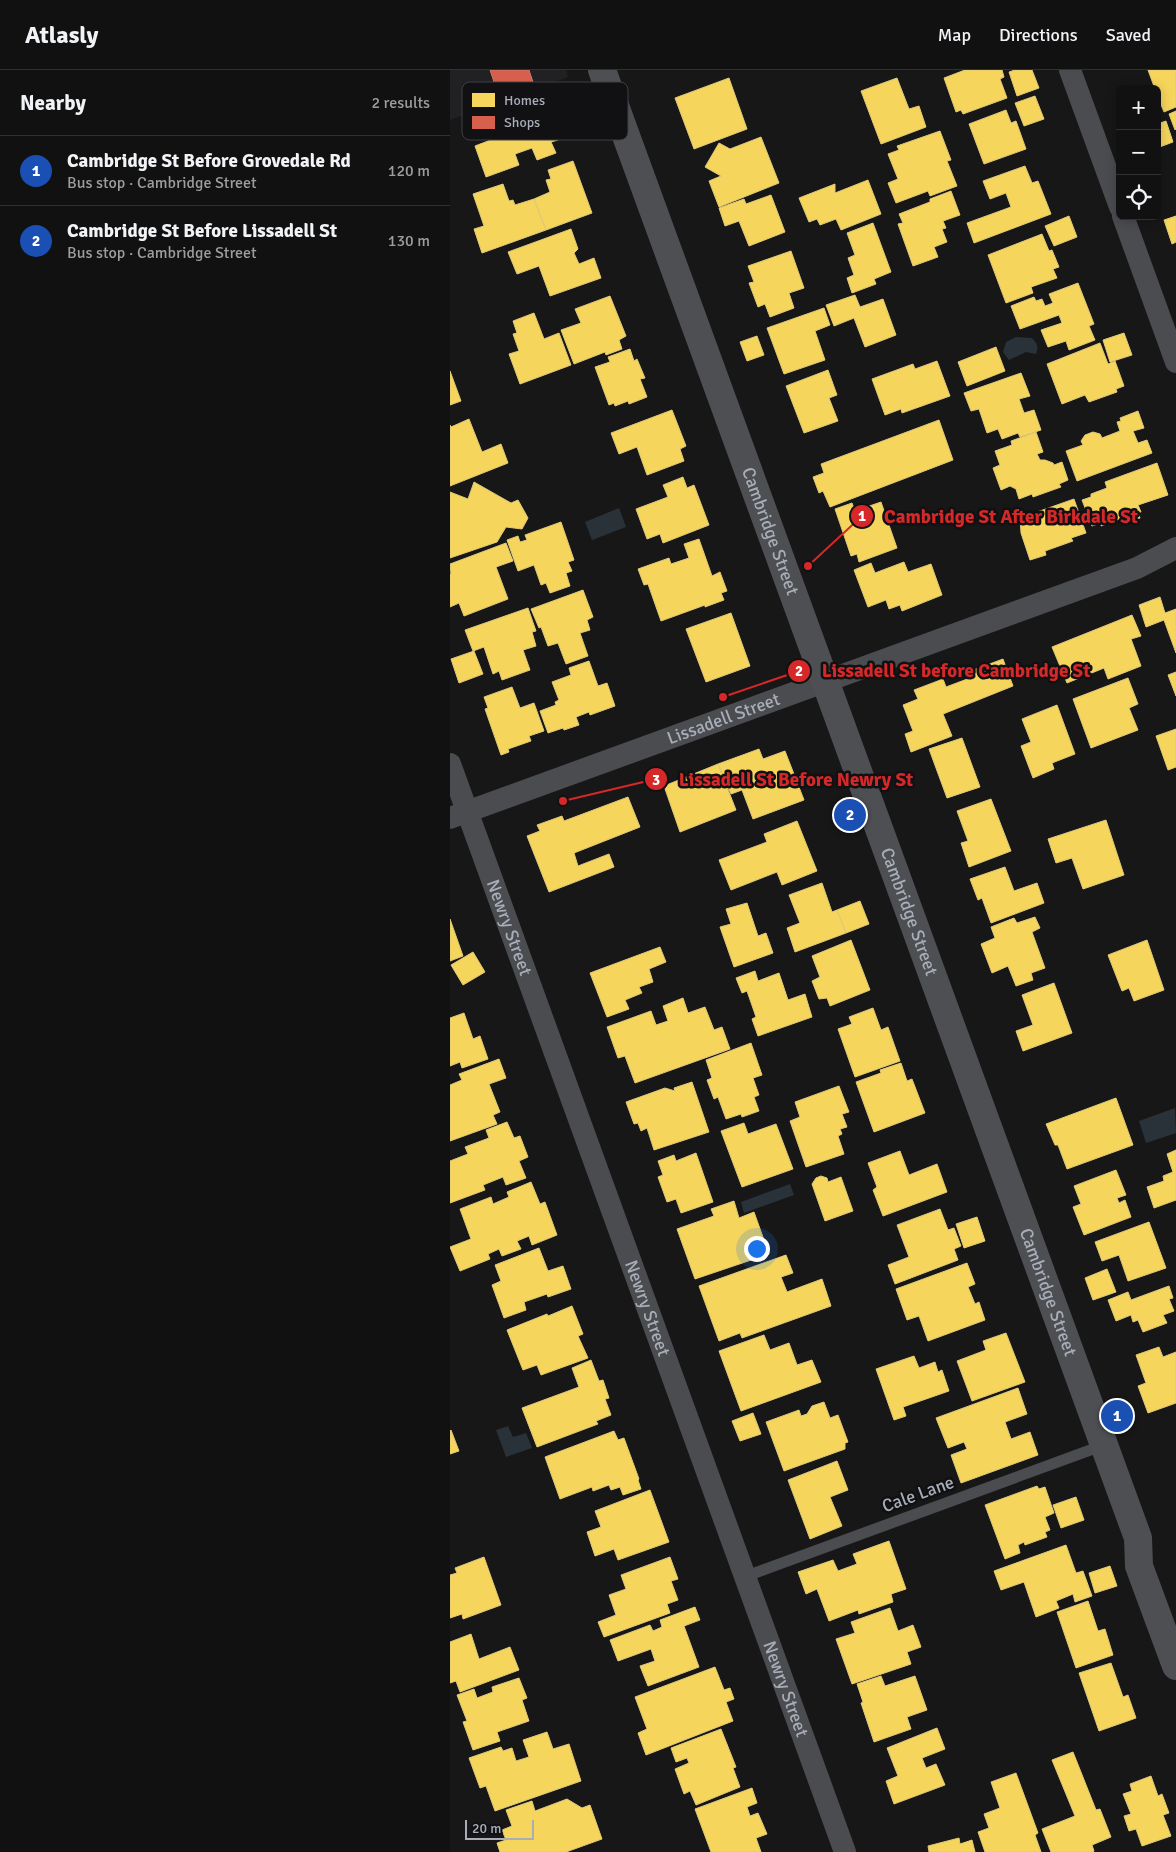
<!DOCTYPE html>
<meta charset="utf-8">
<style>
body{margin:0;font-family:Signika,sans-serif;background:#1a1a1a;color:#f1f3f6}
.controls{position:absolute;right:15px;top:15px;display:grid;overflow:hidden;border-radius:8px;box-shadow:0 2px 12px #0003}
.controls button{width:45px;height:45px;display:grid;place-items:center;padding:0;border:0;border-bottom:1px solid #303131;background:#111;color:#f1f3f6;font:25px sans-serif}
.scale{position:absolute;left:15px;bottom:12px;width:69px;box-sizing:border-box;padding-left:5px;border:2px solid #a8adb8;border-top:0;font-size:14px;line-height:18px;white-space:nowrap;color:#a8adb8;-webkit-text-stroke:4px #111113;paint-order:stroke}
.you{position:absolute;left:306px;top:1178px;width:18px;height:18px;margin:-12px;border:4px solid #fff;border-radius:50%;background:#1a73e8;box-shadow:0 0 0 8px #1a73e833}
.badge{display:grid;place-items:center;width:32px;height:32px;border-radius:50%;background:#757880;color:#fff;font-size:16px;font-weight:700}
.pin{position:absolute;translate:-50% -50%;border:2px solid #fff;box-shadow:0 1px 5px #0006}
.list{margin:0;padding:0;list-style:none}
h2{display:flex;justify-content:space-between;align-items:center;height:65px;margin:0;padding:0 20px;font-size:21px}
h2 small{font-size:16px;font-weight:400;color:#9c9d9f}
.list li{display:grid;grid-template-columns:32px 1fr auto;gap:15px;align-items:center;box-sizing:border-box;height:70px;padding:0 20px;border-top:1px solid #303131}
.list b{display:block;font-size:19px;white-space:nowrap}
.list p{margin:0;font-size:16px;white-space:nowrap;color:#9c9d9f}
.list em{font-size:16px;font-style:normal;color:#9c9d9f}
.icon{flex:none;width:28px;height:28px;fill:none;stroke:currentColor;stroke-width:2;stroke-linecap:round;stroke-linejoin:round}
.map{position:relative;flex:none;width:726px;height:1782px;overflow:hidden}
header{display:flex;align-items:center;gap:30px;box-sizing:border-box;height:70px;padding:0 25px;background:#111;border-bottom:1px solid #303131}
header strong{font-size:24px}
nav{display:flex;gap:28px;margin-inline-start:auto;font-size:18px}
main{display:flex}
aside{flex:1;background:#111}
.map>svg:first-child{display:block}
.built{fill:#212123}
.water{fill:#2a3239}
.homes{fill:#f6d55c;stroke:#dfc978}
.shops{fill:#d6604d;stroke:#c8776d}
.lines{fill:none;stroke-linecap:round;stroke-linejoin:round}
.lane{stroke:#4b4c50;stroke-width:11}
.street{stroke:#4b4c50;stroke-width:22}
.primary{stroke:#4d4f52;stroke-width:28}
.labels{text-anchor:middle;stroke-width:5;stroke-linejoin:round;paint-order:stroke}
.street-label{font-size:18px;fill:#a8adb8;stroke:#111113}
.key{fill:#111113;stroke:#3e4045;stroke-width:1}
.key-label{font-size:14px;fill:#a8adb8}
.leader{fill:none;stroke:#d62828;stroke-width:2}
.callout-dot{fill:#d62828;stroke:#111113;stroke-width:2}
.mark-label{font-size:15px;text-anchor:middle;font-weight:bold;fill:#fff}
.callout-label{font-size:19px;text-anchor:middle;font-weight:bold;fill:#d62828;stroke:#111113;stroke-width:5;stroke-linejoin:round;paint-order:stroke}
</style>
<header>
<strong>Atlasly</strong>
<nav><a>Map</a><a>Directions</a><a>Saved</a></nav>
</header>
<main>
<aside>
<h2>Nearby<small>2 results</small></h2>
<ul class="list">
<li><span class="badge" style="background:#1a4fb4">1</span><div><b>Cambridge St Before Grovedale Rd</b><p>Bus stop · Cambridge Street</p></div><em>120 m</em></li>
<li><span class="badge" style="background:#1a4fb4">2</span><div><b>Cambridge St Before Lissadell St</b><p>Bus stop · Cambridge Street</p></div><em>130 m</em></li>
</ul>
</aside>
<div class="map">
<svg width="726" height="1782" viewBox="0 0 726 1782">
<rect width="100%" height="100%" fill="#171717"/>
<path class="built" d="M0 0H116L118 7 0 50Z"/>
<path class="water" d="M566 267 582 268C587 273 589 277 586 284L576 282 559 290 553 282 556 272Z
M169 438 176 457 142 470 135 452Z
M725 1038 726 1063 696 1073 689 1051Z
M340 1114 344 1125 294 1143 291 1132Z
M58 1356 63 1367 76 1363 82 1378 56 1387 46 1360Z"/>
<path class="homes" d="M515 0H552L554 7 550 9 557 28 513 44 511 40 506 42 494 8Z
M565 0H582L589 18 567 26 559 2Z
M698 0H726V37L714 42 707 25V19H705Z
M279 8 297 59 244 79 225 28Z
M447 8 459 39 469 36 476 57 431 74 411 21Z
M85 22 94 47 99 45 108 70 101 72 106 83 87 90 82 78 65 84 69 95 36 107 25 76 46 68 40 54 70 43 65 30Z
M585 26 594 49 574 56 565 33Z
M556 40 561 53 566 51 576 79 534 94 519 54Z
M726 41V59L725 60 719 44Z
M716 51 723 72 707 78V54Z
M490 61 501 90 497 91 507 116 480 126 478 121 446 133 438 113 448 109 438 84 449 80 447 76Z
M311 67 329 113 269 137 259 111 271 106 255 97 269 73 280 79Z
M123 91 142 143 96 160 84 129 100 122 96 110 101 109 98 100Z
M575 96 582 113 588 111 601 144 524 173 517 153 561 137 556 123 540 129 533 111Z
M418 110 431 144 391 160 386 149 370 155 367 149 359 152 349 128 385 114V123Z
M53 114 59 131 63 130 65 135 84 129 96 160 32 183 24 159 34 156 23 124Z
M501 121 510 145 493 151 496 158 492 159 497 172 484 177 488 187 463 196 448 154 453 153 449 144 480 132V129Z
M321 125 335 162 299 176 289 151 275 156 269 138 294 129 296 134Z
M619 146 627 167 604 176 595 156Z
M726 146V172L722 174 714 150Z
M423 153 441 202 424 209 426 214 402 223 397 208 404 205 398 188 405 185 397 163Z
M121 159 128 179 124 183 129 194 144 188 151 208 100 226 89 196 67 204 58 182Z
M592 164 599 181 602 180 609 197 603 199 607 208 581 217 583 223 556 233 538 185Z
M341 181 354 218 339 223 344 238 320 247 315 234 308 237 299 213 304 212 298 196Z
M628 213 644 254 639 256 645 270 619 280 616 271 598 277 591 260 612 253 609 245 570 259 561 236 584 227 586 231 592 229 595 236 603 233 599 224Z
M405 225 410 237 433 229 446 265 415 277 404 248 384 256 376 235Z
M160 226 176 266 169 270 172 279 156 285 155 282 124 294 111 260 131 253 125 239Z
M374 238 380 255 365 261 375 290 334 304 317 258Z
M84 243 94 269 109 263 121 295 70 314 59 284 69 281 63 264 67 263 63 251Z
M674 263 682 285 660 292 653 270Z
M307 266 314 285 297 291 290 272Z
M650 273 658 294 665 291 674 316 666 319 667 322 639 332 635 325 612 334 597 294Z
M546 277 555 301 517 316 508 292Z
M180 279 184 291 187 289 195 308 190 309 197 327 179 334 178 331 165 336 164 333 159 335 145 297 160 292 158 287Z
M487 291 500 326 452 343 451 339 435 345 422 309 463 294 465 299Z
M378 300 387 325 379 328 388 351 354 363 336 316Z
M0 301 11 331 0 335Z
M571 303 580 326 569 329 574 343 584 340 591 360 570 367 568 363 552 369 548 359 537 363 529 339 521 341 514 323Z
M222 340 236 376 230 379 234 391 197 405 187 377 169 384 161 363Z
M688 341 694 358 683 361 688 373 697 370 702 383 627 411 616 381 633 375 631 371 635 365 643 362 650 364 652 368 670 361 667 352 671 351 670 348Z
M19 349 32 382 51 374 58 393 0 416V355L1 357Z
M489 350 503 390 380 437 373 421 369 423 363 407 374 403 371 394Z
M586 362 593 382 587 384 590 390H595L603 393 604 395 612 392 618 410 609 414 611 417 583 427 582 424 569 429 566 419 560 416 551 420 543 398 550 395 545 381 562 375 561 371Z
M707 393 718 425 688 435 691 442H688L690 448 682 451 680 445 651 456V453L642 456 632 430 641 427V424L657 418 655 412Z
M233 407 237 418 244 415 259 455 213 473 210 464 197 469 186 439 218 427 213 415Z
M24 412 61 433 68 430 78 448 72 459 56 457 47 472 0 488V422L18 429Z
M624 429 636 463 621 468 623 471 595 481 596 485 580 490 571 463 570 448Z
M431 432 447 478 409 492 407 484 401 486 385 439 402 433 405 441Z
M111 452 124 490 118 492 122 501 116 503 120 516 100 523 96 513 91 515 84 495 68 501 57 470 68 466 70 472 77 470 75 465Z
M249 469 262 506 270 502 277 521 271 523 274 530 255 537V535L211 551 198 514 194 515 188 499 219 488 221 494 239 488 234 474Z
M56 473 63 491 46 497 58 529 14 546 9 533 0 537V504H1L0 494Z
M454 492 458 502 481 494 492 525 452 541 450 535 439 539 436 530 418 537 404 500 421 493 425 503Z
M133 520 143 547 137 550 140 560 130 563 138 586 116 594 108 573 98 576 91 557 89 558 81 539Z
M710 527 715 543 726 539V583L714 550 696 557 689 535Z
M78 538 86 561 82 562 86 576 73 580 80 600 52 610 49 601 43 604 34 577 23 581 15 560Z
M281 543 300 596 256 612 236 559Z
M682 545 691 566 681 569 691 596 658 609 654 598 617 613 602 577Z
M24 581 33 604 9 613 1 589Z
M553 589 563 616 493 644 502 666 461 682 455 664 463 661 453 635 468 629 464 620 493 609 496 617 520 608 518 602Z
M139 591 148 616 157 613 165 636 140 645 139 642 126 647 129 655 114 660 113 658 98 663 90 641 106 635 105 632 109 630 102 612 121 605 119 598Z
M726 602V626L718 605Z
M678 608 688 634 679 638 688 660 641 678 623 629Z
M62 617 70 638 84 633 94 661 79 666 81 671 58 679 59 682 51 685 35 639 38 638 34 627Z
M607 635 625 684 602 693 604 699 583 708 571 676 581 672 572 649Z
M726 659V697L718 700 706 666Z
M512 668 530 717 497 728 479 679Z
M309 679 313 689 335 681 354 730 303 749 292 720 281 724 268 694Z
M268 694 286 740 230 762 214 716Z
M178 727 190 757 124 783 128 796 159 784 164 797 99 822 77 766 90 761 87 755 112 746 114 751Z
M541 729 561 781 519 797 511 773 518 771 507 741Z
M656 750 674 805 633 819 622 788 606 793 598 769Z
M347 751 367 801 332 815 327 802 281 820 269 790 317 772 314 764Z
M555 797 564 821 587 813 594 833 541 853 532 828 528 830 520 809Z
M372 813 382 842 387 840 396 863 345 882 337 858 350 853 339 825Z
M410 831 419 854 396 863 387 840Z
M297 833 308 866 316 863 323 883 284 897 270 857 281 854 276 839Z
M585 847 590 858 582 862 595 898 581 903 583 910 566 916 558 896 542 903 531 874 545 868 541 857 564 848 567 853Z
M0 849 13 886 0 891Z
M401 870 420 920 380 936 377 928 369 929 362 911 370 907 362 886Z
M697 870 714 920 684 931 679 918 672 921 658 885Z
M210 877 216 892 199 899 203 912 189 917 192 923 175 930 179 939 157 947 140 903Z
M23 882 35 902 13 915 1 895Z
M305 901 308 911 329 903 338 930 355 924 362 947 308 966 302 949 306 947 297 921 292 923 286 908Z
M604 913 622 963 573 981 566 961 583 955 572 925Z
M233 928 238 943 255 937 264 960 272 957 280 979 185 1013 175 986 168 988 157 957 201 941 206 955 218 951 213 936Z
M423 938 431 960 438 957 450 991 405 1007 388 959 402 954 399 947Z
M14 943 23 969 30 966 38 989 12 998 10 992 0 996V948Z
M301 973 312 1005 303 1008 309 1025 304 1027 309 1041 292 1047 291 1044 276 1049 268 1027 264 1029 257 1010 262 1008 256 990Z
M49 989 56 1008 39 1014 50 1042 43 1045 47 1054 0 1071V1015L12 1010 9 1004Z
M451 993 457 1011 462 1009 475 1043 424 1062 406 1012 431 1003 430 1000Z
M242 1012 259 1062 204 1080 197 1058 191 1061 188 1053 184 1054 176 1032 215 1018 225 1021 224 1018Z
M389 1016 399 1042 392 1044 397 1057 390 1059 392 1064 388 1066 394 1084 356 1097 340 1051 350 1047 345 1032Z
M666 1028 683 1075 617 1099 608 1075H605L596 1054Z
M57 1052 64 1068 70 1066 78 1087 69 1091 76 1108 56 1115 53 1107 33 1115 35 1120 0 1133V1091L18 1084 15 1077 39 1068 36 1060Z
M294 1053 298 1064 326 1054 343 1099 292 1117 271 1061Z
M726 1080V1130L704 1138 697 1117 714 1111 713 1106 723 1102 717 1084Z
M450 1081 459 1105 487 1094 497 1122 433 1146 423 1120 427 1117 418 1093Z
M246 1083 263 1132 231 1143 226 1129 217 1132 208 1107 213 1105 208 1091 224 1085 226 1091Z
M666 1100 676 1125 667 1128 669 1133 675 1130 681 1147 634 1165 623 1137 631 1134 624 1116Z
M371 1106 377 1108 378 1112 391 1107 403 1141 375 1151 362 1114 366 1108Z
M81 1112 90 1134 95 1132 107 1165 82 1175 79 1166 67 1171 71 1179 52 1186 49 1179 38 1184 40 1189 10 1201 0 1177 21 1169 10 1139 41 1127 43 1134 59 1127 57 1122Z
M284 1131 289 1148 304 1142 319 1184 245 1209 227 1159 264 1146 261 1139Z
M490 1139 498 1160 504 1158 511 1176 504 1179 508 1190 445 1214 438 1195 459 1187 447 1155Z
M527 1147 535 1171 514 1178 506 1154Z
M699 1152 716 1198 678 1211 669 1185 652 1191 645 1172Z
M89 1178 98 1201 113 1196 121 1219 98 1227 97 1224 74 1232 76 1240 54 1248 42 1215 51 1211 45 1195Z
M336 1185 343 1203 331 1207 337 1222 372 1209 381 1236 292 1268 290 1263 269 1271 249 1216Z
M517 1193 525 1214 518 1217 525 1234 529 1232 535 1250 478 1271 469 1246 457 1250 446 1219Z
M657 1199 666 1222 643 1230 635 1208Z
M719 1216 723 1228 719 1229 724 1241 713 1245 717 1253 693 1262 688 1250 683 1252 681 1245 666 1251 658 1230 678 1222 681 1230Z
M122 1236 133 1264 128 1266 138 1288 91 1305 87 1295 73 1300 57 1260 97 1244 98 1246Z
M556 1263 575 1312 522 1331 507 1291 536 1280 533 1271Z
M314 1265 320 1280 339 1273 347 1295 362 1290 371 1312 291 1341 269 1281Z
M709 1277 713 1287 726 1282V1333L698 1343 688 1316 696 1313 686 1285Z
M464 1286 469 1298 485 1292 488 1302 492 1300 499 1321 453 1337 456 1346 444 1350 426 1299Z
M141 1290 149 1311 153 1310 159 1328 155 1329 161 1345 146 1351 148 1354 87 1377 72 1338 129 1317 122 1298Z
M568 1318 577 1344 555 1352 561 1369 580 1362 588 1385 511 1413 501 1385 517 1379 514 1372 498 1378 486 1348Z
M374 1332 380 1348 388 1345 398 1372 395 1373V1379L334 1401 316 1352 349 1340 351 1346 357 1344 362 1336Z
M303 1343 311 1364 290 1371 282 1351Z
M1 1360 9 1381 0 1384V1361Z
M164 1361 168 1370 174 1368 189 1409 188 1410 191 1419 173 1425 170 1417 161 1420 159 1415 143 1421 142 1417 110 1429 95 1387Z
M387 1391 398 1420 380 1427 392 1456 360 1469 338 1410Z
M587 1416 589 1419 595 1417 604 1443 595 1447 600 1460 595 1462 597 1467 575 1475 574 1472 568 1475 570 1483 555 1489 535 1435Z
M200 1420 219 1472 168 1490 164 1479 145 1486 137 1462 151 1457 145 1441Z
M626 1427 634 1450 611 1458 603 1435Z
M439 1471 456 1519 441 1524 443 1532 409 1544 408 1540 379 1551 367 1519 356 1524 348 1502 383 1490 388 1501 407 1494 403 1484Z
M616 1475 626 1503 633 1501 642 1526 625 1532 623 1524 606 1531 609 1538 586 1547 574 1512 551 1520 544 1501Z
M34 1487 51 1535 13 1549 12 1544 0 1548V1505L7 1503 5 1498Z
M220 1487 228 1509 221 1511 228 1530 217 1534 220 1543 154 1567 148 1552 166 1545 159 1525 176 1519 171 1505Z
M660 1496 667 1516 645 1523 639 1503Z
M638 1531 648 1561 655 1559 663 1585 626 1598 607 1542Z
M245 1537 250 1550 234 1556 249 1597 198 1616 190 1596 205 1591 201 1579 168 1591 160 1570 200 1555 203 1561 212 1557 210 1550Z
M440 1538 448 1561 463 1555 471 1577 457 1582 461 1594 402 1614 386 1569 405 1563 401 1552Z
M21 1564 29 1589 60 1577 69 1600 10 1622 6 1611 0 1613V1572Z
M661 1593 673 1627 678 1625 686 1648 649 1661 629 1603Z
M265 1597 274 1620 280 1618 284 1629 276 1632 283 1651 196 1685 188 1663 197 1659 185 1627Z
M431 1606 435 1616 465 1606 477 1640 457 1647 461 1659 424 1672 411 1633 413 1632 407 1614Z
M69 1608 77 1628 72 1630 79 1651 47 1662 50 1671 23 1680 13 1652 17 1651 7 1625 24 1619 27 1628 43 1622 42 1617Z
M487 1658 495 1679 472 1688 476 1698 486 1694 495 1715 444 1734 436 1711 448 1706 437 1678Z
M271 1659 286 1697 283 1698 290 1717 246 1735 240 1721 234 1724 225 1699 239 1693 237 1688 226 1692 221 1678Z
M97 1662 103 1679 119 1674 131 1711 45 1741 36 1716 30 1718 19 1688 51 1677 53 1681 62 1678 66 1691 79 1687 73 1670Z
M623 1682 646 1740 650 1739 661 1767 642 1775 644 1781 643 1782H601L592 1759 625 1746 602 1690Z
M566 1703 588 1763 585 1765 591 1782H535L528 1762 539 1758 534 1744 550 1738 541 1712Z
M701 1706 708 1726 712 1724 719 1743 713 1745 721 1766 692 1776 686 1759 679 1761 674 1746 681 1744 673 1724 682 1721 680 1714Z
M302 1718 307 1733 297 1737 300 1746 308 1743 317 1764 306 1768 311 1782H261L245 1739Z
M117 1729 132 1738 140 1735 152 1769 116 1782H50L47 1773 56 1770 52 1760 62 1756 56 1740 82 1731 85 1741Z
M509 1768 510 1774 522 1770 525 1782H479L478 1776Z"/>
<path class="shops" d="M40 0H79L84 15 49 27Z"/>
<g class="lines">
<path class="lane" d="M294 1507 654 1375"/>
<g class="street">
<path d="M620 0 670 137"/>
<path d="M673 146 726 292"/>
<path id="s1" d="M0 694 395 1782"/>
<path id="s2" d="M0 748 687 498 726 478"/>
</g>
<path class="primary" id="s3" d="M152 0 688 1468 689 1496 726 1596"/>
</g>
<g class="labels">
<g class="street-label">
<text dy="6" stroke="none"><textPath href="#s3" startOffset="491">Cambridge Street</textPath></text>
<text dy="6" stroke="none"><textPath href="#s2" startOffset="291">Lissadell Street</textPath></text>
<text dy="6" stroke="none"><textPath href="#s3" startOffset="896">Cambridge Street</textPath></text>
<text dy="6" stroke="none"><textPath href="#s1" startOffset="174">Newry Street</textPath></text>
<text dy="6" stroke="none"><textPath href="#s3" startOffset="1301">Cambridge Street</textPath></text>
<text dy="6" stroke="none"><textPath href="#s1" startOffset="579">Newry Street</textPath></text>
<text transform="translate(468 1424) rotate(-20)" y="6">Cale Lane</text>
<text dy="6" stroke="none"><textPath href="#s1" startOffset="984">Newry Street</textPath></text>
</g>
</g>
<rect x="12" y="12" width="166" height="58" rx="8" class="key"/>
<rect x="22" y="23" width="23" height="14" fill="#f6d55c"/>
<rect x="22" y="46" width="23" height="13" fill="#d6604d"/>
<g class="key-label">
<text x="54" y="35">Homes</text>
<text x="54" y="57">Shops</text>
</g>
<path class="leader" d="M358 496L412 446M273 627L349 601M113 731L206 709"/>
<g class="callout-dot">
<circle cx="358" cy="496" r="5"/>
<circle cx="273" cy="627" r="5"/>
<circle cx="113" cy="731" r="5"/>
<circle cx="412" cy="446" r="12"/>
<circle cx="349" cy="601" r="12"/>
<circle cx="206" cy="709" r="12"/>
</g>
<g class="mark-label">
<text x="412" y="451">1</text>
<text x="349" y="606">2</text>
<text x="206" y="715">3</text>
</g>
<g class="callout-label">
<text x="561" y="453">Cambridge St After Birkdale St</text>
<text x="506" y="607">Lissadell St before Cambridge St</text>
<text x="346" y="716">Lissadell St Before Newry St</text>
</g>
</svg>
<div class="controls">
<button>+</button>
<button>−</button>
<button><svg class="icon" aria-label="locate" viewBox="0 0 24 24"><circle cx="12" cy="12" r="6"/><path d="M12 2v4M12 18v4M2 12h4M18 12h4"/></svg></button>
</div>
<div class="scale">20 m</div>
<div class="you"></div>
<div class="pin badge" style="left:667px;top:1346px;background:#1a4fb4">1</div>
<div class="pin badge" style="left:400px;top:745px;background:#1a4fb4">2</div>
</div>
</main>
